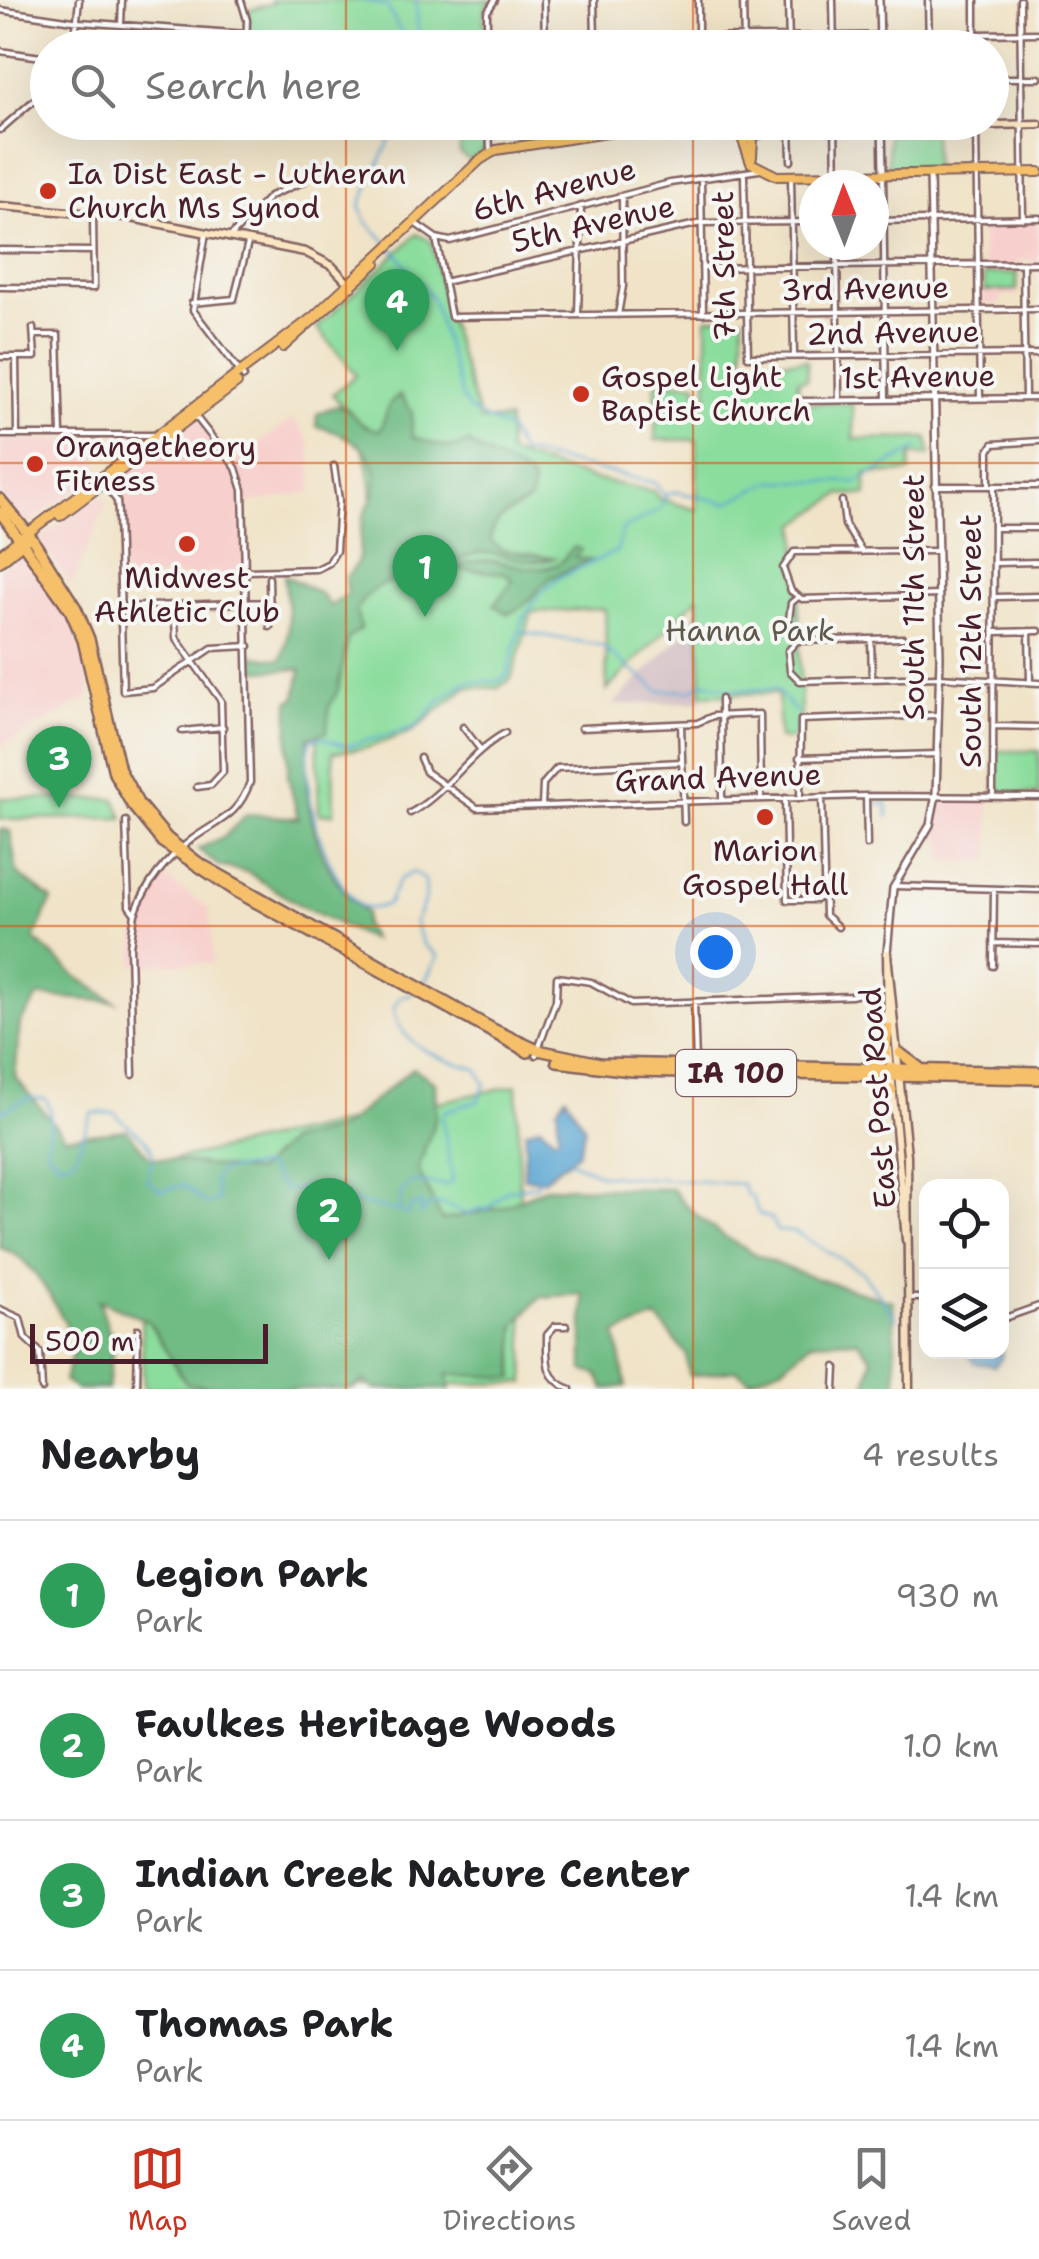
<!DOCTYPE html>
<style>
body{margin:0;font-family:"Shantell Sans",sans-serif;background:#f6f6f6;color:#202124}
.controls{position:absolute;right:30px;bottom:30px;display:grid;overflow:hidden;border-radius:20px;box-shadow:0 10px 40px #0002}
.controls button{width:90px;height:90px;display:grid;place-items:center;padding:0;border:0;border-bottom:2px solid #e0e0e0;background:#fff;color:#202124;font:50px sans-serif}
.compass{position:absolute;left:799px;top:170px;width:90px;height:90px;border-radius:50%;background:#fff;box-shadow:0 10px 40px #0002;rotate:359deg}
.scale{position:absolute;left:30px;bottom:25px;width:238px;box-sizing:border-box;padding-left:10px;border:5px solid #4a1f2b;border-top:0;font-size:28px;line-height:35px;white-space:nowrap;color:#4a1f2b;-webkit-text-stroke:8px #f6f6f2;paint-order:stroke}
.you{position:absolute;left:715px;top:952px;width:35px;height:35px;margin:-25px;border:8px solid #fff;border-radius:50%;background:#1a73e8;box-shadow:0 0 0 15px #1a73e833}
.badge{display:grid;place-items:center;width:65px;height:65px;border-radius:50%;background:#c8321e;color:#fff;font-size:32px;font-weight:700}
.pin{position:absolute;translate:-50% -82px;filter:drop-shadow(0 2px 5px #0008)}
.pin::after{content:'';position:absolute;top:52px;width:35px;height:30px;background:inherit;clip-path:polygon(0 0,100% 0,50% 100%)}
.list{margin:0;padding:0;list-style:none}
h2{display:flex;justify-content:space-between;align-items:center;height:130px;margin:0;padding:0 40px;font-size:42px}
h2 small{font-size:32px;font-weight:400;color:#757577}
.list li{display:grid;grid-template-columns:65px 1fr auto;gap:30px;align-items:center;box-sizing:border-box;height:150px;padding:0 40px;border-top:2px solid #e0e0e0}
.list b{display:block;font-size:38px;white-space:nowrap}
.list p{margin:0;font-size:32px;white-space:nowrap;color:#757577}
.list em{font-size:32px;font-style:normal;color:#757577}
.icon{flex:none;width:55px;height:55px;fill:none;stroke:currentColor;stroke-width:2;stroke-linecap:round;stroke-linejoin:round}
.map{position:relative;flex:none;width:1039px;height:1389px;overflow:hidden}
.search{position:absolute;background:#fff;box-shadow:0 10px 40px #0002;left:30px;right:30px;top:30px;height:110px;display:flex;align-items:center;gap:25px;box-sizing:border-box;padding:0 35px;border-radius:55px;color:#757577;font-size:38px}
.sheet{height:730px;background:#fff}
nav{display:flex;justify-content:space-around;align-items:center;box-sizing:border-box;height:140px;border-top:2px solid #e0e0e0;background:#fff;font-size:28px;color:#757577}
nav a{display:grid;justify-items:center;gap:5px}
nav .on{color:#c8321e}
.map>svg:first-child{display:block}
.built{fill:#f7d0cd}
.industrial{fill:#d2bec3}
.green{fill:#8bdd9d;stroke:#6a7e64;stroke-width:2.5}
.forest{fill:#70bc84;stroke:#5d6e58;stroke-width:2.5}
.water{fill:#59a5d2;stroke:#52627e;stroke-width:2.5}
.lines{fill:none;stroke-linecap:round;stroke-linejoin:round}
.stream{stroke:#59a5d2;stroke-width:2.5}
.minor-casing{stroke:#846462;stroke-width:9}
.tertiary-casing{stroke:#846462;stroke-width:10}
.secondary-casing{stroke:#846462;stroke-width:11}
.primary-casing{stroke:#846462;stroke-width:12}
.trunk-casing{stroke:#846462;stroke-width:14}
.minor{stroke:#fff;stroke-width:4}
.tertiary{stroke:#fff;stroke-width:5}
.secondary{stroke:#fbe6c4;stroke-width:6}
.primary{stroke:#f6c06b;stroke-width:8}
.trunk{stroke:#f6c06b;stroke-width:9}
.grid{fill:none;stroke:#d8530f;stroke-width:2.5;stroke-opacity:0.55}
.poi-dot{fill:#c8321e;stroke:#f6f6f2;stroke-width:4}
.labels{text-anchor:middle;stroke-width:8;stroke-linejoin:round;paint-order:stroke}
.shield{fill:#f6f6f2;stroke:#7e6067;stroke-width:2.5}
.shield-label{font-size:28px;font-weight:bold;fill:#4a1f2b}
.poi-label{font-size:30px;fill:#4a1f2b;stroke:#f6f6f2;text-anchor:start}
.street-label{font-size:30px;fill:#4a1f2b;stroke:#f6f6f2}
.park-label{font-size:30px;fill:#5e584d;stroke:#f6f6f2}
</style>
<div class="map">
<svg width="1039" height="1389" viewBox="0 0 1039 1389">
<rect width="100%" height="100%" fill="#f6f6f2"/>
<filter id="ink" filterUnits="userSpaceOnUse"><feTurbulence type="fractalNoise" baseFrequency=".01" numOctaves="2"/><feDisplacementMap in="SourceGraphic" scale="20" xChannelSelector="R" yChannelSelector="G"/><feConvolveMatrix kernelMatrix="1 2 1 2 8 2 1 2 1" color-interpolation-filters="sRGB"/></filter>
<filter id="wash" filterUnits="userSpaceOnUse"><feTurbulence type="fractalNoise" baseFrequency=".0048" numOctaves="4" result="noise"/><feDisplacementMap in="SourceGraphic" scale="40" xChannelSelector="R" yChannelSelector="G"/><feGaussianBlur stdDeviation="2.25" result="paint"/><feColorMatrix in="noise" values="0 0 0 0 0 0 0 0 0 0 0 0 0 0 0 0 0 1.4 0 .05"/><feComposite in="paint" operator="in"/></filter>
<g filter="url(#wash)">
<rect width="100%" height="100%" fill="#f0e3c7"/>
<path class="built" d="M1039 222V285L1036 260H1018V295H1001V304L983 305 982 223Z
M201 416 235 462 292 419 310 441 312 492 241 504 245 575 123 578 120 502 113 481Z
M0 439 95 440 99 474 26 526 0 496Z
M102 495 107 502 72 586 38 539Z
M24 552 67 611 83 654 91 696 0 747V569Z
M941 798 989 799 990 861H943L942 840H925Z
M164 876 209 909 213 963 133 965 137 922Z"/>
<path class="industrial" d="M699 604 702 701 613 705 686 631Z"/>
<path class="green" d="M271 0H492L484 10 485 43H444L443 48H248V11L273 3Z
M469 123H487L486 149 470 161 460 153V129Z
M933 131 934 169H888V133Z
M417 234 431 241 449 322 480 420H508V453L592 479 654 491 658 498 697 510V440H655L656 382 697 383V402H707V318L743 317 744 362 807 360V379L798 380V403H852L854 439 928 438 930 455H911L910 472 866 474V495L841 494 797 524 801 717 796 721 797 738 779 739 778 693 702 695 698 597 607 690 605 609 532 612 511 679 498 688 466 687 413 731 367 748 333 752 334 813 319 814 315 622 365 582C374 505 382 459 333 394L356 375 317 327Z
M1017 273V290L985 291 984 274Z
M996 751H1039V794L995 793Z
M0 798 115 799 123 818 0 819Z
M517 1085 525 1383 144 1389 135 1168Z"/>
<path class="forest" d="M400 395 412 412V436C430 443 450 452 468 442 490 461 516 461 533 483L530 501C510 512 494 517 490 540L502 550 554 558C528 568 505 551 478 553 462 555 450 568 436 573 402 585 377 572 356 611L361 629 348 638 338 690 329 707 327 732 309 737C301 799 315 872 366 913L364 924 372 940 298 904 247 872 219 866 198 849 225 836 247 814 298 818 288 776 289 702 296 697 301 669 255 671 254 656 281 660C293 630 287 606 284 575L321 594 330 606 347 594 346 577C367 557 357 543 363 518 366 508 373 499 375 488 382 451 346 433 316 426L317 414C360 391 342 426 380 430L390 403Z
M575 547 581 550 575 557 590 560 550 578 524 605 508 614 494 605 513 580 505 573 452 569C497 546 523 579 558 564 565 560 567 552 575 547Z
M0 829 10 831 17 873 52 900 34 939 76 976 115 1002 39 996 20 1023 15 1077 65 1137 127 1130 149 1157 256 1172 288 1142 341 1128 413 1068 435 1082 436 1117 418 1169 442 1220 503 1207 547 1187 672 1189C724 1256 814 1279 893 1301L897 1389H865L872 1359 857 1340 812 1342 784 1366 750 1380 736 1370 689 1376 686 1354 657 1318 616 1334 626 1386 605 1389 597 1374 583 1371V1294L540 1297 515 1325 514 1378 448 1374 450 1389H374L364 1380 354 1389H229L186 1383 148 1321 99 1300 113 1343 108 1389H77L64 1381 76 1342C58 1314 36 1256 0 1248Z"/>
<path class="water" d="M566 1096 585 1128 578 1153 543 1180 524 1178 526 1131 540 1126 554 1138 559 1135 557 1108Z
M1002 1339V1357L995 1366 975 1363 969 1355V1352H1002Z"/>
<g class="lines">
<path class="stream" d="M362 0 387 6 402 34 400 48
M416 0 418 30 430 48
M386 242 366 221 360 206 398 122
M392 247 432 298 463 400 471 411 509 430 520 452 655 483 666 497 659 510 623 529 617 551 558 578 538 596 522 621 507 675 498 681 466 682 440 700 417 726 406 730 347 746 319 737 311 740C297 783 325 875 358 904 366 912 379 907 388 904L399 880 413 872 425 880 426 897 415 923 423 944 438 956 423 985
M666 494 677 492 727 503 772 481 857 482 918 448
M521 632 600 645 659 691 692 690 703 682 735 690 776 689 796 712
M873 804 887 803 888 817
M0 1112 29 1098 46 1099 51 1112 47 1151 60 1163 74 1159 92 1113H115C134 1136 164 1140 148 1175V1181L161 1191 183 1185 206 1204 218 1200 214 1180 221 1170 266 1166 285 1191 318 1185 332 1196 395 1211 400 1208 401 1193 411 1182 446 1185 453 1181 442 1117 445 1111 478 1101 485 1084 477 1069C444 1061 397 1046 394 1007L401 997 413 993
M570 1161 601 1175 742 1184 747 1196H752L759 1214 772 1219 777 1231 795 1232 862 1272 896 1318
M399 1211 407 1215 411 1207 421 1203 420 1215 430 1205 442 1204 467 1214 481 1208 487 1210 507 1190 537 1185 538 1181"/>
</g>
</g>
<g filter="url(#ink)">
<g class="lines">
<defs>
<path id="minor" d="M241 0 247 20 246 48
M544 0 545 48
M594 0 595 39
M698 0V48
M743 0 744 48
M788 0 789 48
M833 0 834 48
M928 0 929 48
M975 0V48
M1020 0 1023 219
M0 10 80 22 247 34
M121 25 122 0
M487 41 1039 33
M74 48 79 0
M487 48V12L495 0
M0 51 48 58
M992 78H1039
M489 122 490 153
M549 122 550 141
M790 122 791 161
M835 122 836 185
M976 128 980 398
M0 130 48 88
M744 175 748 357 1039 354
M791 175 794 356
M883 175 886 400
M701 178 703 314
M874 221 1039 218
M416 224 436 238 450 241 670 183 759 170
M206 233 193 310 244 377
M229 238 270 196 305 181
M436 238 451 317 1039 309
M837 245 839 400
M0 250 93 251
M1023 264 1025 398
M702 268 1039 263
M444 282 701 223 814 222
M0 287 94 288 93 217
M192 303 234 299 248 243
M578 315 581 206
M618 315 623 286 622 196
M35 335H58L61 434
M0 357H35L33 328
M16 357 17 434
M798 401 1039 398
M0 435H155
M104 484 117 501 118 514 123 691 153 688 212 648 249 646
M935 486H1039
M989 486V451L993 444 1039 441
M842 501 845 525 862 552
M995 528H1039
M937 551 794 552 783 568 791 591 802 599 939 595
M996 563 1039 562
M247 571 317 569 329 563 336 551 339 500 334 466
M269 578 270 627
M997 597 1039 596
M174 605 176 638 221 701 223 772 211 785 197 787
M121 607 270 602
M1029 631 1030 682
M996 632 1039 631
M903 638 797 641 788 651 790 671 800 681 939 677 1039 683
M871 639 872 679
M794 643 788 628 791 603 797 598
M721 699 722 800
M681 724 684 822
M994 726 1039 727
M463 727 480 749
M581 728 697 723 713 716 760 714 761 799
M182 731 223 727
M420 758 426 772 477 808 866 796 1039 797
M799 758 937 754
M866 796 867 845
M993 796 994 486
M800 797 801 720 938 715
M822 797 825 915 838 927
M785 798 787 900H816L824 894
M542 806 543 784 557 768 682 762
M410 813C446 794 467 754 505 733
M126 821 129 906 135 914 130 946 133 1075
M894 886 1039 890
M135 914C145 885 167 858 191 840 218 820 238 817 250 782L243 490 236 468 196 417
M993 943 1039 944
M993 966 994 889
M694 1002 696 1063
M536 1055 556 1000 557 977 591 982 631 1004 851 996 887 988
M908 1298H926
M0 1309 20 1318 25 1338 40 1352 42 1389
M1002 1319 1039 1306
M566 1326H555L547 1335C547 1362 544 1378 570 1389
M137 1389 138 1329
M835 1389 836 1367"/>
<path id="tertiary" d="M879 0 880 48
M882 122 883 174
M887 953 893 888 930 825 936 795 940 657 930 174"/>
<path id="secondary" d="M755 136 778 130 1039 124
M0 206 126 217 305 252 332 266 352 287
M887 953 907 1155 909 1389
M887 953 888 1031
M889 1049 906 1240"/>
<path id="primary" d="M724 126 745 122
M750 139 757 131 751 122
M752 157 753 138
M283 347 376 263
M60 516 237 383
M0 554 313 317 480 160 496 150 620 131 726 129 741 135 751 163 777 176 1039 172
M0 562 25 542"/>
<path id="trunk" d="M0 499 31 537 76 608 89 639 120 770 138 803 167 838 199 863 493 1029 538 1050 600 1063 1039 1072
M0 512 70 610 83 640 114 773 132 805 162 842 237 892 528 1052
M900 1053 920 1068
M557 1062 631 1071 1039 1079
M872 1067 885 1058 888 1028
M875 1078 892 1090"/>
</defs>
<use href="#minor" class="minor-casing"/>
<use href="#tertiary" class="tertiary-casing"/>
<use href="#secondary" class="secondary-casing"/>
<use href="#primary" class="primary-casing"/>
<use href="#trunk" class="trunk-casing"/>
<use href="#minor" class="minor"/>
<use href="#tertiary" class="tertiary"/>
<use href="#secondary" class="secondary"/>
<use href="#primary" class="primary"/>
<use href="#trunk" class="trunk"/>
</g>
</g>
<path class="grid" d="M346 0V48M693 0V48M346 122V1389M693 122V1389M0 463H1039M0 926H1039"/>
<g class="poi-dot">
<circle cx="48" cy="191" r="10"/>
<circle cx="581" cy="394" r="10"/>
<circle cx="35" cy="464" r="10"/>
<circle cx="187" cy="544" r="10"/>
<circle cx="765" cy="817" r="10"/>
</g>
<g class="labels">
<rect class="shield" x="676" y="1050" width="120" height="46" rx="8"/>
<g class="shield-label">
<text x="736" y="1083">IA 100</text>
</g>
<g class="poi-label">
<text x="68" y="184">Ia Dist East - Lutheran<tspan x="68" dy="34">Church Ms Synod</tspan></text>
<text x="601" y="387">Gospel Light<tspan x="601" dy="34">Baptist Church</tspan></text>
<text x="55" y="457">Orangetheory<tspan x="55" dy="34">Fitness</tspan></text>
<text x="187" y="588" text-anchor="middle">Midwest<tspan x="187" dy="34">Athletic Club</tspan></text>
<text x="765" y="861" text-anchor="middle">Marion<tspan x="765" dy="34">Gospel Hall</tspan></text>
</g>
<g class="street-label">
<text transform="translate(554 190) rotate(-15)" y="10">6th Avenue</text>
<text transform="translate(593 224) rotate(-13)" y="10">5th Avenue</text>
<text transform="translate(724 266) rotate(-91)" y="10">7th Street</text>
<text transform="translate(865 289) rotate(-1)" y="10">3rd Avenue</text>
<text transform="translate(893 333) rotate(-1)" y="10">2nd Avenue</text>
<text transform="translate(918 377) rotate(-1)" y="10">1st Avenue</text>
<text transform="translate(914 597) rotate(-90)" y="10">South 11th Street</text>
<text transform="translate(971 641) rotate(-90)" y="10">South 12th Street</text>
<text transform="translate(718 778) rotate(-2)" y="10">Grand Avenue</text>
<text transform="translate(878 1098) rotate(-94)" y="10">East Post Road</text>
</g>
<g class="park-label">
<text x="750" y="641">Hanna Park</text>
</g>
</g>
</svg>
<div class="controls">
<button><svg class="icon" aria-label="locate" viewBox="0 0 24 24"><circle cx="12" cy="12" r="6"/><path d="M12 2v4M12 18v4M2 12h4M18 12h4"/></svg></button>
<button><svg class="icon" aria-label="layers" viewBox="0 0 24 24"><path d="M12 4l9 5-9 5-9-5zM3 14l9 5 9-5"/></svg></button>
</div>
<svg class="compass" viewBox="-18 -18 36 36"><path d="M0-13l5 13h-10z" fill="#e53935"/><path d="M0 13l5-13h-10z" fill="#757577"/></svg>
<div class="scale">500 m</div>
<div class="you"></div>
<div class="pin badge" style="left:425px;top:617px;background:#2e9e5b">1</div>
<div class="pin badge" style="left:329px;top:1260px;background:#2e9e5b">2</div>
<div class="pin badge" style="left:59px;top:808px;background:#2e9e5b">3</div>
<div class="pin badge" style="left:397px;top:351px;background:#2e9e5b">4</div>
<div class="search"><svg class="icon" aria-label="search" viewBox="0 0 24 24"><circle cx="10" cy="10" r="6"/><path d="M15 15l6 6"/></svg>Search here</div>
</div>
<section class="sheet">
<h2>Nearby<small>4 results</small></h2>
<ul class="list">
<li><span class="badge" style="background:#2e9e5b">1</span><div><b>Legion Park</b><p>Park</p></div><em>930 m</em></li>
<li><span class="badge" style="background:#2e9e5b">2</span><div><b>Faulkes Heritage Woods</b><p>Park</p></div><em>1.0 km</em></li>
<li><span class="badge" style="background:#2e9e5b">3</span><div><b>Indian Creek Nature Center</b><p>Park</p></div><em>1.4 km</em></li>
<li><span class="badge" style="background:#2e9e5b">4</span><div><b>Thomas Park</b><p>Park</p></div><em>1.4 km</em></li>
</ul>
</section>
<nav>
<a class="on"><svg class="icon" aria-label="map" viewBox="0 0 24 24"><path d="M3 6l6-2 6 2 6-2v14l-6 2-6-2-6 2zM9 4v14M15 6v14"/></svg>Map</a>
<a><svg class="icon" aria-label="directions" viewBox="0 0 24 24"><path d="M12 3l9 9-9 9-9-9zM9 14v-3h6M13 9l2 2-2 2"/></svg>Directions</a>
<a><svg class="icon" aria-label="saved" viewBox="0 0 24 24"><path d="M7 4h10v16l-5-4-5 4z"/></svg>Saved</a>
</nav>
